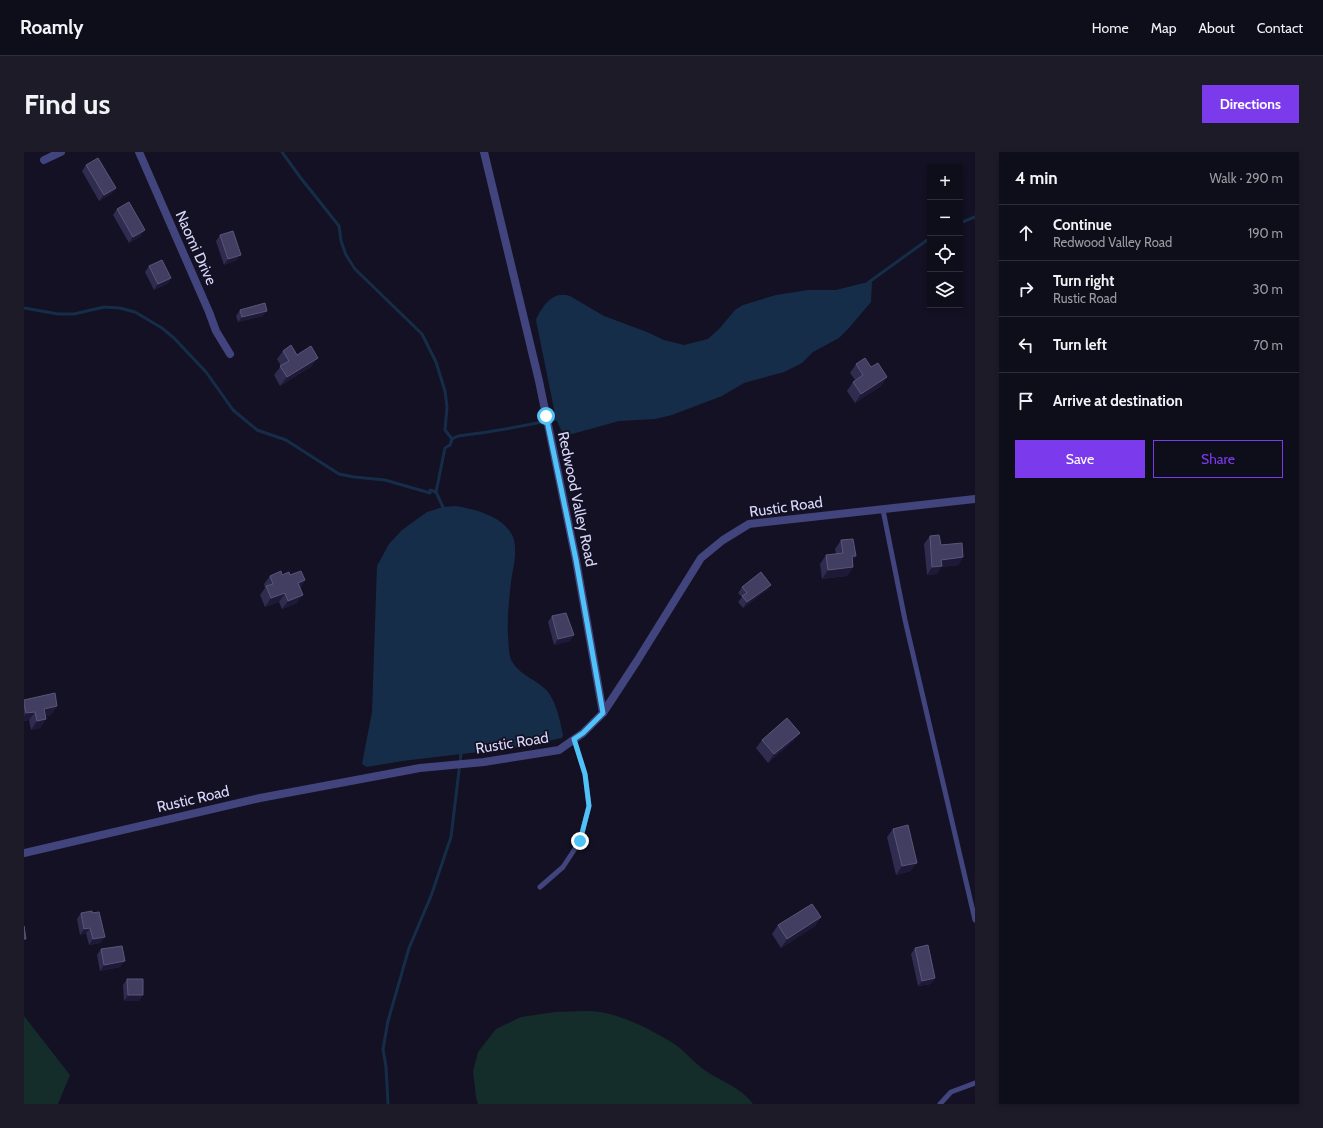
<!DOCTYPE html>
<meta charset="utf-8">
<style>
body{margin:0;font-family:Cabin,sans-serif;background:#1c1b27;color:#f1f3f6}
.controls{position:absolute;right:12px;top:12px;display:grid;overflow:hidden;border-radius:0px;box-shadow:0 2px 6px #0003}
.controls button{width:36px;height:36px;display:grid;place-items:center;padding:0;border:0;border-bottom:1px solid #2e2d39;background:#0e0d1a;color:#f1f3f6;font:20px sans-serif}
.stop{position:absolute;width:12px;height:12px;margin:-9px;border:3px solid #4fc3f7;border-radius:50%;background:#fff}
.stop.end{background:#4fc3f7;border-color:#fff;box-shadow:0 1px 4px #0008}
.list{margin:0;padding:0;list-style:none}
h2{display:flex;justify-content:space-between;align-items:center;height:52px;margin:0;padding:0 16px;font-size:17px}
h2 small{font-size:13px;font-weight:400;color:#9b9ca2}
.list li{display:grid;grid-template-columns:26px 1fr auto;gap:12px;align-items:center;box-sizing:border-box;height:56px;padding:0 16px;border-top:1px solid #2e2d39}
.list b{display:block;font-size:15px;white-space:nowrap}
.list p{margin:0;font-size:13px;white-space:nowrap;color:#9b9ca2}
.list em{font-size:13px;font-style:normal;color:#9b9ca2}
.actions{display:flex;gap:8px;padding:12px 16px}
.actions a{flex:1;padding:9px 0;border:1px solid #7c3aed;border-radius:0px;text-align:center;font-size:14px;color:#7c3aed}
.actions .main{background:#7c3aed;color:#fff}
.icon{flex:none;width:22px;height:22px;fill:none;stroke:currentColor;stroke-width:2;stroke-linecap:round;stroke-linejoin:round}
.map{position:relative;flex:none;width:951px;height:952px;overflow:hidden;border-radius:0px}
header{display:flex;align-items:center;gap:24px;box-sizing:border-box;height:56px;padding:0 20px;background:#0e0d1a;border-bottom:1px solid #2e2d39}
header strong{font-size:19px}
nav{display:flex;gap:22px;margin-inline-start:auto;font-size:14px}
.intro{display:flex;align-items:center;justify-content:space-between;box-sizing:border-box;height:96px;padding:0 24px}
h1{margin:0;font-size:28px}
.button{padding:10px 18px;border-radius:0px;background:#7c3aed;color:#fff;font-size:14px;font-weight:700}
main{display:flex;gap:24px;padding:0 24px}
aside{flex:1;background:#0e0d1a;border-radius:0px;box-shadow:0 2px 6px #0003}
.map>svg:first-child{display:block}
.green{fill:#152d2a}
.water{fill:#162d49}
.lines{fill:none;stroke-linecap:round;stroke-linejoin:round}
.stream{stroke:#162d49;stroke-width:3}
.service{stroke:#41447d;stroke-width:5}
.minor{stroke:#41447d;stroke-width:8}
.wall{fill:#302c4f}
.shaded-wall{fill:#1d1936}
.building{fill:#423e61;stroke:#5a567a}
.route{stroke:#4fc3f7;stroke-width:5}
.labels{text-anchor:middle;stroke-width:3.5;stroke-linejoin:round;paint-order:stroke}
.street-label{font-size:15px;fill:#d9d8fb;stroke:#131123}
</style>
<header>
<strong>Roamly</strong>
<nav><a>Home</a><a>Map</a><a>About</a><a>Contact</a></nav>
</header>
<div class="intro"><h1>Find us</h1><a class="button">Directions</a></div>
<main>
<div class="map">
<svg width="951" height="952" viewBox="0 0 951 952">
<rect width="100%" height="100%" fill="#131123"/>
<path class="green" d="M531 860C545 860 562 858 577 860 603 865 630 879 652 893 663 901 671 912 682 919 698 930 718 936 729 952H454L452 945 449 919 454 900 472 877 497 865Z
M0 864 46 923 34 952H0Z"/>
<path class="water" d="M848 129 847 150 824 177 815 186 789 200 778 211 760 220 720 231 698 244 648 263 631 267 595 269 548 282H539L532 267 512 168C518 154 529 138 546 144L580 164 623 180 640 188 660 193 684 187 696 176 711 158 719 153 752 143 784 138H812Z
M432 354C451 357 481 365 489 385 494 399 489 416 487 430 485 448 483 467 484 485 485 493 484 504 489 511 497 524 514 528 524 540 533 552 536 569 539 583L538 586 489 596 378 609 343 615 338 612 348 560 353 414 365 392 378 378 403 360 419 355Z"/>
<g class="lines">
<path class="stream" d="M258 0 276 25 315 74 317 89 322 103 331 117 398 182 412 210 421 239 423 255 421 278 428 287
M936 71 951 65
M845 130 906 86
M0 156 34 162H50L80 155 96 156 111 160 138 176 150 186 182 220 209 258 233 278 262 288 315 322 330 325 361 328 406 341V338L412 340
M419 355 412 340 421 296 426 293 428 287 434 284C467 280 500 274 532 267
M364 952 362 915 359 897 364 869 385 796 407 744 427 685 437 602"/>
<path class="service" d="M859 358 881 468 951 768
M516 735 539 715 556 689 565 654 561 622 550 587
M916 952 927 940 951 931"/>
<path class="minor" d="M115 0 185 160 192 179 206 202
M460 0 515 229 552 408 579 561
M20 8 37 0
M0 701 236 646 396 616 460 610 535 598 559 581 579 561 613 509 677 406 699 388 725 372 951 347"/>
</g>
<path class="wall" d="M62 13 92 36 88 41 75 49 58 19Z
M93 57 117 84 105 91 89 63Z
M196 83 213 108 200 113 192 89Z
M125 114 147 126 143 132 130 138 121 120Z
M216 158 239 164 214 170 212 164Z
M259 199 273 203 288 214 256 234 250 223 257 214 253 207Z
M832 212 847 215 863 225 857 234 831 251 823 239 829 230 831 228 826 221Z
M906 384 917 393 939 405 934 413 917 415 913 422 903 423 900 392Z
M817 388 832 404 828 408 829 415 823 424 798 427 796 412 802 403 812 402 811 397Z
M258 423H266L281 428 276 436 273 451 258 457 255 450 241 455 236 443 241 436 240 432 246 424Z
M747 433 743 438 719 456 714 450 718 445 714 441 718 435Z
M528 464 550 483 546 489 530 493 524 470Z
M0 548 33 554 27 563 22 564V567L16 576 7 578 5 568 0 569Z
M776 581 769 589 744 611 732 596 738 588Z
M869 677 887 719 872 723 863 685Z
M57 761H68L81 785 76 791 65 793 62 781 56 783 53 767Z
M797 765 791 774 757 796 748 782 754 773Z
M891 796 911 826 907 832 894 834 887 802Z
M77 797 101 809 96 815 76 819 73 803Z
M103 827 119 843 115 849H100L99 833Z"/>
<path class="shaded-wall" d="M92 36 88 41 75 49 80 43Z
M121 78 117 84 105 91 109 85Z
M217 103 213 108 200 113 204 107Z
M147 126 143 132 130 138 134 132Z
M243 159 239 164 214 170 218 165Z
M294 206 288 214 256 234 263 225Z
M863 225 857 234 831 251 837 242Z
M828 404H832L826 412Z
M939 405 934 413 917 415 913 422 903 423 908 415 917 408Z
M829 415 823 424 798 427 804 418Z
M281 428 275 437 274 431Z
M747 433 743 438 719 456 723 450Z
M261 441 255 450 241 455 247 446Z
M279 443 273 451 258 457 264 449Z
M550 483 546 489 530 493 534 487Z
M33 554 27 563 14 566 20 557Z
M11 560 5 568 0 569V564L2 561Z
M22 567 16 576 7 578 13 569Z
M776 581 769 589 744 611 750 602Z
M893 711 887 719 872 723 878 714Z
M797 765 791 774 757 796 763 787Z
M66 776 62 781 56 783 60 777Z
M81 785 76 791 65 793 69 787Z
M101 809 96 815 76 819 80 813Z
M911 826 907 832 894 834 898 829Z
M104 843H119L115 849H100Z"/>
<path class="building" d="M74 6 92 36 80 43 62 13Z
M105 50 121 78 109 85 93 57Z
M209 79 217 103 204 107 196 83Z
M138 108 147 126 134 132 125 114Z
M241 151 243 159 218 165 216 158Z
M267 193 273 203 287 194 294 206 263 225 256 214 265 209 259 199Z
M841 206 847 215 854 211 863 225 837 242 829 230 839 223 832 212Z
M915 383 917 393 938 391 939 405 917 408 918 414 908 415 906 384Z
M829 387 832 404H828L829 415 804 418 802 403 819 401 817 388Z
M257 419 258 423 265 420 266 423 277 419 281 428 274 431 279 443 264 449 261 441 247 446 242 434 249 432 246 424Z
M737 420 747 433 723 450 718 444 723 441 718 435Z
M542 461 550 483 534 487 528 464Z
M31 541 33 554 20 557 22 567 13 569 11 560 2 561 0 552V548Z
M763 566 776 581 750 602 738 588Z
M884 673 893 711 878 714 869 677Z
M788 752 797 765 763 787 754 773Z
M68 759V761L75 760 81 785 69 787 66 776 60 777 57 761Z
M0 774 2 787H0Z
M904 793 911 826 898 829 891 796Z
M98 794 101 809 80 813 77 797Z
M103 827H119V843H104Z"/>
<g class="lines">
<path class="route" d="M522 264 552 408 579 561 559 581 550 587 561 622 565 654 556 689"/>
</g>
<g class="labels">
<g class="street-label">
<text transform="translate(172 96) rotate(66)" y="5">Naomi Drive</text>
<text transform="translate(553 347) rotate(78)" y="5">Redwood Valley Road</text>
<text transform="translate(762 355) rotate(-8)" y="5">Rustic Road</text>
<text transform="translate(488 591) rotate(-9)" y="5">Rustic Road</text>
<text transform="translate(169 647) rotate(-13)" y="5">Rustic Road</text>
</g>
</g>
</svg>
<div class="controls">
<button>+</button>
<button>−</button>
<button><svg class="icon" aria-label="locate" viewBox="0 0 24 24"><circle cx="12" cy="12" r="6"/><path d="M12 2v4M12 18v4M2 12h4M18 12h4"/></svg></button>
<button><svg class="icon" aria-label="layers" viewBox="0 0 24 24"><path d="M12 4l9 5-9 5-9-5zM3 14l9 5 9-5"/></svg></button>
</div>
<div class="stop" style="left:522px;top:264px"></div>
<div class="stop end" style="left:556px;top:689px"></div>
</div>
<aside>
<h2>4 min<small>Walk · 290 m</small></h2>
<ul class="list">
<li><svg class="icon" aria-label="ahead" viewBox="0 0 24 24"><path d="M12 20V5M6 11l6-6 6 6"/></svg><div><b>Continue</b><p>Redwood Valley Road</p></div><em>190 m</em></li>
<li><svg class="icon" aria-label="right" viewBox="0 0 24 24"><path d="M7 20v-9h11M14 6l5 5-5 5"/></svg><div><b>Turn right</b><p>Rustic Road</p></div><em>30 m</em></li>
<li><svg class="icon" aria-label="left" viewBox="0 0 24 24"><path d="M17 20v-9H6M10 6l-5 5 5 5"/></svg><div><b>Turn left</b></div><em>70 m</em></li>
<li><svg class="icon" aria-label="arrive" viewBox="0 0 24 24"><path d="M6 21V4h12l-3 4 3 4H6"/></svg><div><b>Arrive at destination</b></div></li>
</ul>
<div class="actions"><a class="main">Save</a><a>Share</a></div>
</aside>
</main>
